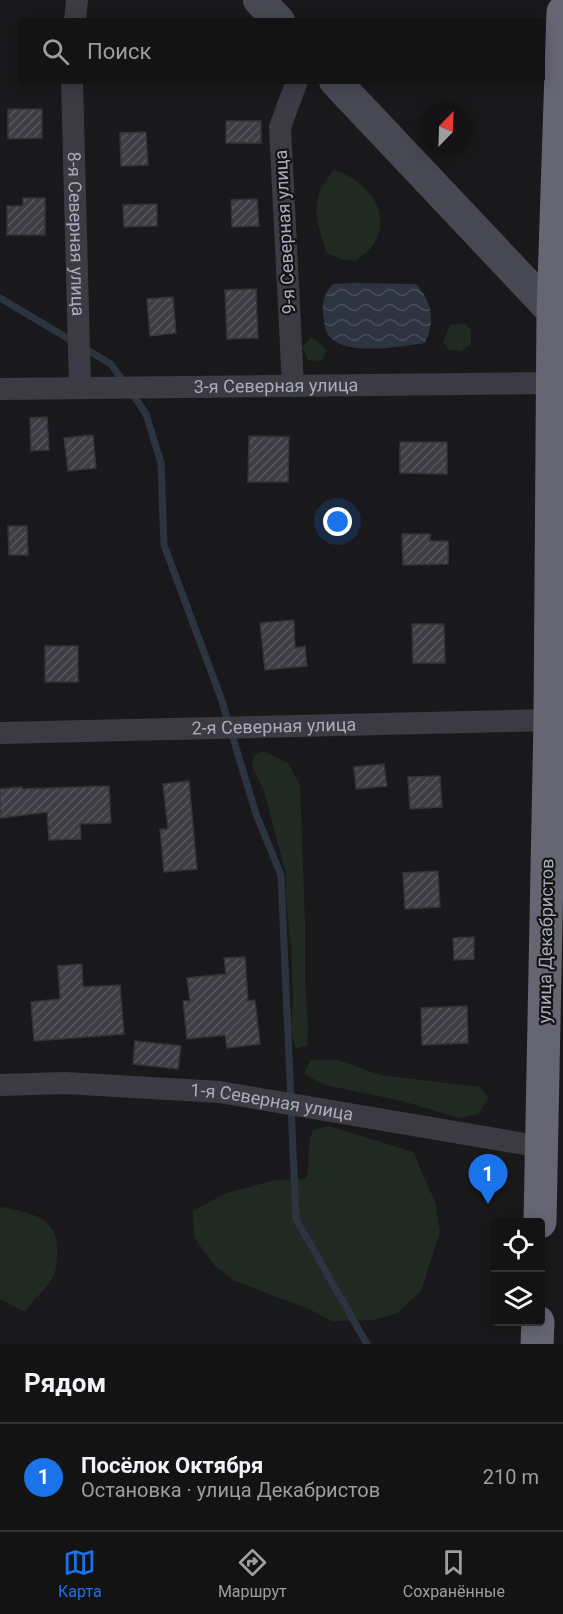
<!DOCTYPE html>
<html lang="ru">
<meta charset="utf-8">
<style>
body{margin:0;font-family:Roboto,sans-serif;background:#202022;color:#f1f3f6}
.controls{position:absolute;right:18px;bottom:18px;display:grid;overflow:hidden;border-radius:6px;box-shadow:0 3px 15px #0003}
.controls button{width:54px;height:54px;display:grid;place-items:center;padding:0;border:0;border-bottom:2px solid #323234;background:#131314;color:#f1f3f6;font:30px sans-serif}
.compass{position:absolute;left:419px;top:102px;width:54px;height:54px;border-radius:50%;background:#131314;box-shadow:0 3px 15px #0003;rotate:23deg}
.you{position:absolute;left:338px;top:522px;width:21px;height:21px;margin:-15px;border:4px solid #fff;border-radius:50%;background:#1a73e8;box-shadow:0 0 0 9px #1a73e833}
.badge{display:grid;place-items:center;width:39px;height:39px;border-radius:50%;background:#1a73e8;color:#fff;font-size:20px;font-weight:700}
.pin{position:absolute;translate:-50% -50px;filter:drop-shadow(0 2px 3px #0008)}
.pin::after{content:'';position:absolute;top:32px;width:21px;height:18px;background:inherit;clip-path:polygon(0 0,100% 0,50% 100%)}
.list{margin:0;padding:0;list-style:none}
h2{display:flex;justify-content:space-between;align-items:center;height:78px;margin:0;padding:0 24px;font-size:26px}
h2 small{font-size:20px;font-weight:400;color:#9d9ea0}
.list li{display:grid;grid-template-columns:39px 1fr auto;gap:18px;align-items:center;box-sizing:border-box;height:108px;padding:0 24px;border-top:2px solid #323234}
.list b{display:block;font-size:22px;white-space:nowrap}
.list p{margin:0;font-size:20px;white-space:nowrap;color:#9d9ea0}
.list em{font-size:20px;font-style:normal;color:#9d9ea0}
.icon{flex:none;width:33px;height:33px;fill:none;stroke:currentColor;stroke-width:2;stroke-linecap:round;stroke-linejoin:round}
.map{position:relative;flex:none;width:563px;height:1344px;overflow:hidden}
.search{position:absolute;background:#131314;box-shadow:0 3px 15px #0003;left:18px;right:18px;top:18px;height:66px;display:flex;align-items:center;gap:15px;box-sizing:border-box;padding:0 21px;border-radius:6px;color:#9d9ea0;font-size:22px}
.sheet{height:186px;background:#131314}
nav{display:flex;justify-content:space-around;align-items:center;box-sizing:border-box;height:84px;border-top:2px solid #323234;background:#131314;font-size:16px;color:#9d9ea0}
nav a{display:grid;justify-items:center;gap:3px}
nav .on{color:#1a73e8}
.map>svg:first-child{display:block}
.grass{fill:#202a23}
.water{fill:url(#water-waves)}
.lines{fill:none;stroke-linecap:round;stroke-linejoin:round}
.stream{stroke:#2d3441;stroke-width:7}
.building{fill:url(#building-hatch);stroke:#343338;stroke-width:1.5}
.street{stroke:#3c3b43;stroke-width:22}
.secondary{stroke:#474851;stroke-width:32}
.highway{stroke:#656672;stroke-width:33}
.labels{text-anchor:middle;stroke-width:4.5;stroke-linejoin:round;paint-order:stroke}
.street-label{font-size:18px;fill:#aaacbc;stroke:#141416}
</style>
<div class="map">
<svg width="563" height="1344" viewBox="0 0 563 1344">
<defs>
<pattern id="water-waves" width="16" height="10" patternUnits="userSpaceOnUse" patternTransform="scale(1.5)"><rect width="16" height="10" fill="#2d3441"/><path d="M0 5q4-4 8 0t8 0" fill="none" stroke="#494f5a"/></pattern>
<pattern id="building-hatch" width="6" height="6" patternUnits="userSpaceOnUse" patternTransform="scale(1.5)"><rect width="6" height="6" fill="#3e3e44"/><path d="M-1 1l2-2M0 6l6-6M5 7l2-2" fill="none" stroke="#57575d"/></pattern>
</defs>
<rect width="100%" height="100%" fill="#19191b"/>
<path class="grass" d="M333 170C364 178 395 212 373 245 369 251 361 256 355 261L341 259 327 253C320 234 312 211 320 191 323 184 329 177 333 170Z
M464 323 471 330V344L461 351 449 350 443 342 450 325Z
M312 337 327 350 321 361 308 360 302 347Z
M263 751 288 763 300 785 305 923V984L308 1026 307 1045 296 1049 291 1031 293 995 291 945 286 902V874L263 788 252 767 254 755Z
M310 1060H338L380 1075 480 1087 488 1098 478 1114 459 1118 402 1101 325 1085 304 1074Z
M329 1126 413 1152 435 1202 440 1231 421 1291 397 1313 374 1320 332 1321 309 1309 235 1281 214 1265 194 1237 193 1211 224 1194 275 1180 306 1179C311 1162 306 1146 313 1130Z
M3 1207C35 1214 60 1218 57 1257 56 1262 56 1270 54 1275 47 1289 33 1299 25 1312L0 1299V1208Z"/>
<path class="water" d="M354 283 416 284C433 303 435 321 425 343 402 346 346 357 329 336 326 332 324 324 324 318 321 305 323 294 333 284Z"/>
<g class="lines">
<path class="stream" d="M0 298 111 364 125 384
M132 393 146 414 161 463 164 545 221 698 256 814 281 875 296 1219 367 1344"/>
</g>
<path class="building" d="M8 109H42V138L8 139Z
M226 121H261V143H226Z
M146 132 148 165 121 166 120 133Z
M23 198H45V235H7V206H23Z
M257 199 259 226 232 227 231 200Z
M157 204V226L124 227 123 205Z
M256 289 258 338 227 339 225 290Z
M173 297 176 333 150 336 147 299Z
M47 417 49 450 31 451 30 418Z
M93 435 96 468 68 471 64 438Z
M249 436 289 437 288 482H248Z
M400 442H447V474L400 473Z
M8 526H27L28 555H9Z
M402 534H430V541H448V564L403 565Z
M294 620 295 648 305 646 307 666 265 670 260 623Z
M412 624H444L445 663H413Z
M45 646H78V682H45Z
M384 764 387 786 356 789 354 767Z
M440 776 442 807 410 809 408 777Z
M189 781 197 869 164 872 160 829H168L163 784Z
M109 786 111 823 80 824 81 839 49 840 47 812 0 818V789L22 787V789Z
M438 871 440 907 405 909 403 873Z
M474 937V959L454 960 453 938Z
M245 957 248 1001 255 1000 260 1044 227 1048 225 1035 187 1039 183 1001H190L187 978 226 974 224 958Z
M82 964 83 987 120 985 124 1034 34 1041 31 1002 60 999 58 966Z
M467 1006 468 1043 422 1045 421 1008Z
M135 1041 181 1046 178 1069 133 1064Z"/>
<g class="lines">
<g class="street">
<path d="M75 21 77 0"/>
<path id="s1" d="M72 81 80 388"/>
<path d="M293 386 280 127 297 81"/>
<path id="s2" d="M0 389 553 383"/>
<path id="s3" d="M0 733 550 720"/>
<path id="s4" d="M0 1085 65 1083 220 1092 542 1147"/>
</g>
<path class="secondary" d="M259 0 279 21
M335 81 553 312"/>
<path class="highway" d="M540 1222 550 720 553 312 563 12
M537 1344 538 1322"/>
</g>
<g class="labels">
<g class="street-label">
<text transform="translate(285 232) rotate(-93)" y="6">9-я Северная улица</text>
<text dy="6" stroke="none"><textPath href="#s1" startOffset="153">8-я Северная улица</textPath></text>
<text dy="6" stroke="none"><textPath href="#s2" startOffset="276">3-я Северная улица</textPath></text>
<text dy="6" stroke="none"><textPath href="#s3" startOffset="274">2-я Северная улица</textPath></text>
<text transform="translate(546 941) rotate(-89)" y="6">улица Декабристов</text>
<text dy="6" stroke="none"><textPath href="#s4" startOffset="273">1-я Северная улица</textPath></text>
</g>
</g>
</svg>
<div class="controls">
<button><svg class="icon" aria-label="locate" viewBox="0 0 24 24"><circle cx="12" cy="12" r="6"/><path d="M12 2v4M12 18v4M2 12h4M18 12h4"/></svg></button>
<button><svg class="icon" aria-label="layers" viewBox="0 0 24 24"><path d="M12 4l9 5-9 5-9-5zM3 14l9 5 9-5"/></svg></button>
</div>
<svg class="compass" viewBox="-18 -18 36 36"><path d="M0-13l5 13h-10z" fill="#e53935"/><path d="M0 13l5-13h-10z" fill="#9d9ea0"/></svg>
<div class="you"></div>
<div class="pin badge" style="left:488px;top:1204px">1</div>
<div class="search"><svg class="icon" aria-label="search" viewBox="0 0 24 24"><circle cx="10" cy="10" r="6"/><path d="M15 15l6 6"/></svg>Поиск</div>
</div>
<section class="sheet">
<h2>Рядом<small></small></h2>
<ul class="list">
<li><span class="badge">1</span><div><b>Посёлок Октября</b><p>Остановка · улица Декабристов</p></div><em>210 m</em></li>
</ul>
</section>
<nav>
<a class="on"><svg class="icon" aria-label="map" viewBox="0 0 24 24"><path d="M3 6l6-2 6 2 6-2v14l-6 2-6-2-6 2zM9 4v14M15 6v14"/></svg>Карта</a>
<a><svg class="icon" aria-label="directions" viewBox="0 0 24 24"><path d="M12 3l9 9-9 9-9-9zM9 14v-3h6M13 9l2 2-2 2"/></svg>Маршрут</a>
<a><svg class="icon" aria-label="saved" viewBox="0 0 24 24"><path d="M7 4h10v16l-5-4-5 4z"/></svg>Сохранённые</a>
</nav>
